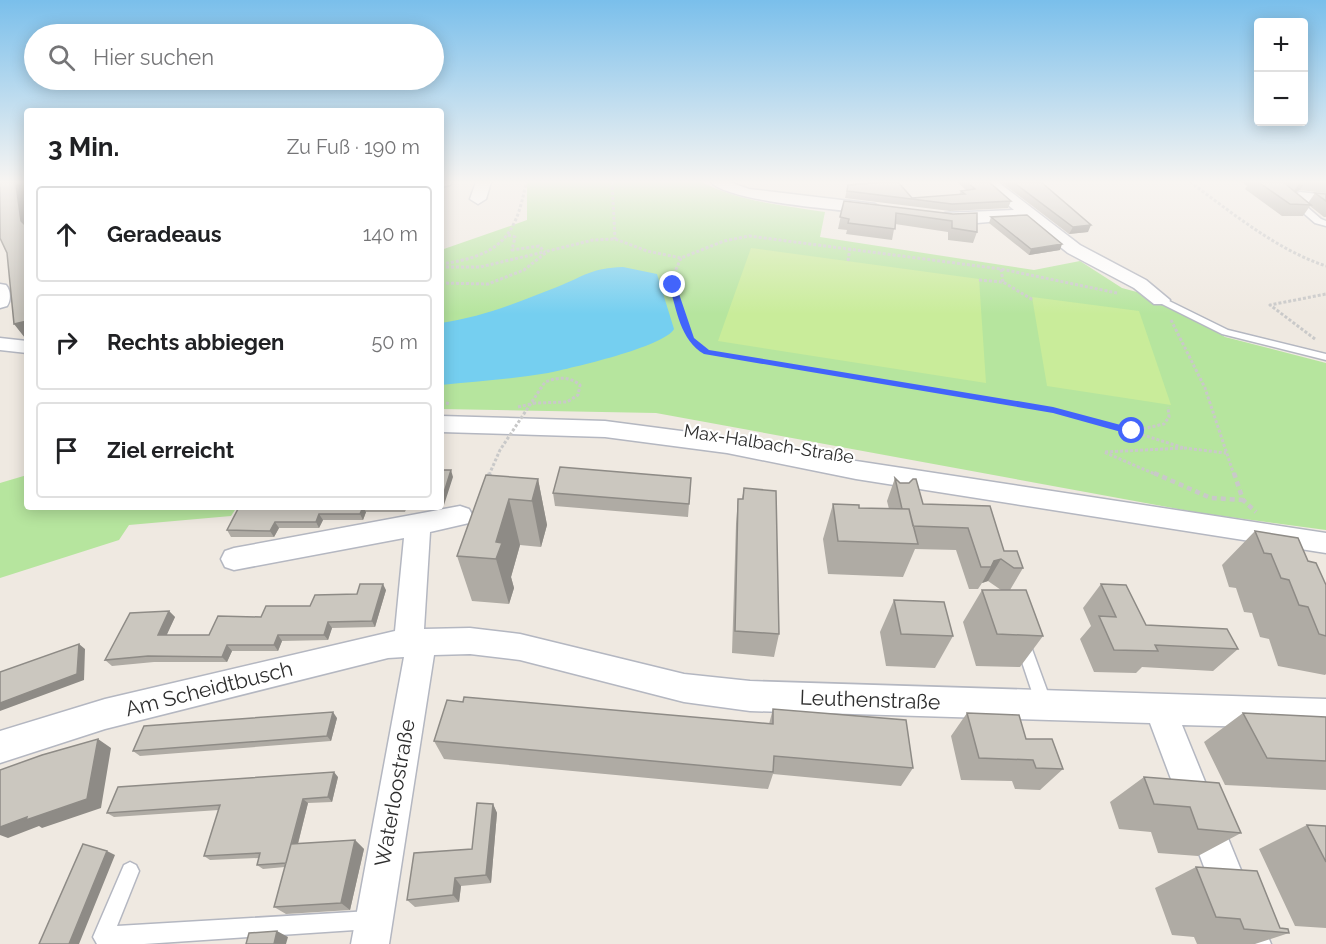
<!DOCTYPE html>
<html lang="de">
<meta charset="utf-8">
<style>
body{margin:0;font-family:Raleway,sans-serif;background:#f6f6f6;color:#202124}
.controls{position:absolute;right:18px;top:18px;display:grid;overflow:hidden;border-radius:6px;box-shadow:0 3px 15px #0003}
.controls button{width:54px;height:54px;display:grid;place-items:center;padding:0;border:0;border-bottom:2px solid #e0e0e0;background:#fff;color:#202124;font:30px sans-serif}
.stop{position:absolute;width:18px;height:18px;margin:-14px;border:4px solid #4264fb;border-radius:50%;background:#fff}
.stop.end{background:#4264fb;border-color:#fff;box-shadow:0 2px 6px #0008}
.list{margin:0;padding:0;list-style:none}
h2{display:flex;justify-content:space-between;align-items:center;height:78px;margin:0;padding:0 24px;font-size:26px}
h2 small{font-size:20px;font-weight:400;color:#757577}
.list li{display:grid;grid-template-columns:39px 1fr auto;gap:18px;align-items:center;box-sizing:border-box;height:96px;margin:0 12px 12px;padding:0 12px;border:2px solid #e0e0e0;border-radius:6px}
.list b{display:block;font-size:22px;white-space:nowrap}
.list em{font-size:20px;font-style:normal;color:#757577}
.icon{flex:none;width:33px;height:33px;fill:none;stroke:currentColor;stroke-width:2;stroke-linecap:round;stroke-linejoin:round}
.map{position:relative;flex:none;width:1326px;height:944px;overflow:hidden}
.search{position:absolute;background:#fff;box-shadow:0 3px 15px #0003;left:24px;top:24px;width:420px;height:66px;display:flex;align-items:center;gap:15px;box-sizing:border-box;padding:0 21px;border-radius:33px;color:#757577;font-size:22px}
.panel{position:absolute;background:#fff;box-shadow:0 3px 15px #0003;left:24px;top:108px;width:420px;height:402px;border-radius:6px}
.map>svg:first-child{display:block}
.green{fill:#b6e59e}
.pitch{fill:#c9ec9a}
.water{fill:#75cff0}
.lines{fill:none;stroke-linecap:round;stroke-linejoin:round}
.lane-casing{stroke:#b4b7c1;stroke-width:3}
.street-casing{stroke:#b4b7c1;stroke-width:3}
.path-far1{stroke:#c9c9c9;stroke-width:3;stroke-dasharray:3 2;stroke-linecap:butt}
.path{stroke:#c9c9c9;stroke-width:4.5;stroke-dasharray:5 4;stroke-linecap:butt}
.lane{fill:#fff;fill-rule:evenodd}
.street{fill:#fff;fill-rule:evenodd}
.path-bridge-far1{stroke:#c9c9c9;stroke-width:3;stroke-dasharray:3 2;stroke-linecap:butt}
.path-bridge{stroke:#c9c9c9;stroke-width:4.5;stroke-dasharray:5 4;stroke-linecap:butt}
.wall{fill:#afaba4}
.shaded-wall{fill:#8e8b86}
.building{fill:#cbc7bf;stroke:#8e8b86;stroke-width:1.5}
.route{fill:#4264fb}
.labels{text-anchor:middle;stroke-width:4.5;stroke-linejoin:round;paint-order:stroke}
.street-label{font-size:18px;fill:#2e2e2e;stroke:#fff}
.near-street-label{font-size:21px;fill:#2e2e2e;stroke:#fff}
</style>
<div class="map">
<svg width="1326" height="944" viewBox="0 0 1326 944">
<rect width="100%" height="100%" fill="#efe9e1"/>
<path class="green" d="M527 182H702C740 202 783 205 825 212L820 237 1034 270 1080 261 1122 288 1163 299 1225 337 1326 363V530L1200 513 656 413 441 409V250L527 220Z
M27 475V507H237L231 516 129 525 119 540 0 578V483Z"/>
<path class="pitch" d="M751 248 979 279 986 383 718 341Z
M1032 297 1139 311 1171 405 1047 386Z"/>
<path class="water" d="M623 267 657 274 674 329C664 347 571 368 548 373 513 379 476 381 441 385V323C482 317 519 302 557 287 584 276 592 268 623 267Z"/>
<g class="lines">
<defs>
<path id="lane" d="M1293 200H1299L1321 219 1326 221V226L1315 223 1293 204Z
M1161 297 1228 330 1326 354V360L1222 334 1158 302 1156 300Z
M1022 634 1027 636 1029 641 1052 704 1050 709 1044 711 1038 709 1036 704 1015 641 1017 636Z
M130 862 136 865 139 871 117 926 370 911 377 913 379 920 377 927 370 929 144 944H97L93 937 124 865Z"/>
<path id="street" d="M441 182H452L450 185 441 187Z
M476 182H491L486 199 478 204 470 199Z
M711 182H729L749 189 875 204 883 209 875 214C844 210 728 202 711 182Z
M981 182H998L1080 245 1146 280 1170 300 1168 304H1154L1134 288 1068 253 1025 219 977 223 939 221 937 218 945 213 1014 210Z
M1300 192 1326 195V205L1295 200 1292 197 1295 194Z
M0 284 6 285C11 291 11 300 7 306L0 308Z
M0 338 27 341V353L0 350Z
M441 416 605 421 727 437 856 461 1326 533V553L856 479 727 453 605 437 441 432Z
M460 506 469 509 473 516 469 523 430 532 424 629 470 628 520 634 684 674 750 681 1326 699V729L1182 725 1271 944H1233L1150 723 750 711 684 702 520 660 470 654 434 655 389 944H351L404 657 388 658 105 729 0 763V731L105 699 395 631 404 538 234 570 225 567 221 559 225 551 234 548Z"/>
</defs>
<use href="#lane" class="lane-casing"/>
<use href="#street" class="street-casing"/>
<path class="path-far1" d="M612 182 615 239
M1190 182C1231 212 1277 250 1326 266
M508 235 515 237 512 250 539 246 545 252
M681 258 673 276V284L690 339 707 352 1053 410 1105 423 1184 448 1104 452 1157 475
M848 261 850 248
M441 264C498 256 516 239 526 182
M441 267H480L544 252
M1001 269 1003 282
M979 280 1003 282 1033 300
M441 283 488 284 524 270 548 251 593 240 615 239 647 251 681 258 724 241 749 236 1001 269 1117 293
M1171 320 1205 388 1234 475
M1315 339 1270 305 1326 294
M441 402 451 404
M518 407 535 403
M1133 431 1164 424 1169 417 1168 407
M1184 448 1226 453"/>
<path class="path" d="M1154 473 1211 498 1243 500
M1234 473 1243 500 1256 512"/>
<use href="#lane" class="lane"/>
<use href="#street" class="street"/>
<path class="path-bridge-far1" d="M489 475 500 450 545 382C558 377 569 376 580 385L578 395 567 402 535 403"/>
<path class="path-bridge" d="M488 478 490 473"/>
</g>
<path class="wall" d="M957 182H989L1011 201 1008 208 950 211 845 198 848 185 912 198 959 195 961 191 966 190Z
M1001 182H1041L1088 232 1069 234Z
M1242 182H1326V193L1300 190 1295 192 1308 203 1315 193 1326 194V217H1324L1310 206 1303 216H1282L1245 189 1247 186Z
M844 201 953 214 977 232 973 243 948 240V232L895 224 892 240 846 234 847 230 838 229Z
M991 217 1060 250 1029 255 989 223Z
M486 475 538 479 547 525 541 547 520 545 511 577 514 588 509 604 472 601 457 556Z
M691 478 688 517 555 506 553 493Z
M895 478 923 504 990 506 1004 551 1023 568 1010 590H1001L988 581 982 583 978 589H969L956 550 915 549 903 577 828 574 823 539 833 504 859 508 889 509 887 501Z
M744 488 779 634 774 657 732 653 736 524 738 499H742Z
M239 507H407L405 512H366L363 520H323L319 528H279L274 537H231L227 530Z
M1255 531 1308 561 1326 585V674L1325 675 1278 666 1269 639 1260 637 1252 613 1244 612 1236 588 1229 587 1222 565Z
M1101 584 1146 625 1238 649 1213 671 1142 667 1136 673 1094 672 1080 639 1091 626 1083 608Z
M386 590 375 627 332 628 328 640 282 641 278 651H232L227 662H154L112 666 105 660 169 611 175 617 166 635H209L261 617 310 606 357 594Z
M982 590 1043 636 1020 667 976 666 963 622Z
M894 600 953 636 935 668 886 666 880 632Z
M773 709 913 768 901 786 773 774 768 789 444 759 434 741 769 724Z
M967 713 1026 739 1063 769 1040 790 1015 789 1012 781 961 780 951 736Z
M1243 713 1326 717V790L1225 785 1204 742Z
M337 718 331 741 140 756 133 751Z
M338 777 332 802 308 803 298 844 355 840 364 849 350 910 286 914 274 907 285 867 263 869 257 865 259 858 210 860 204 856 219 810 114 817 107 813Z
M1144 777 1241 833 1198 856 1158 853 1151 832 1119 829 1110 802Z
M493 804 497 813 491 883 461 886 459 902 415 907 407 900 472 849Z
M1307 825 1326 826V928L1295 926 1259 849Z
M1196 867 1280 928 1289 933 1255 944H1197L1194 937 1172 935 1155 888Z"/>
<path class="shaded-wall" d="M17 182H27V188L25 198 27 213V229L21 221 16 185Z
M1301 182H1305L1300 190 1292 194 1299 183Z
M1091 225 1088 232 1069 234 1073 227Z
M1062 244 1060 250 1029 255 1031 249Z
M27 321V337L25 338 14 324Z
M451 470 453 477 444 505 442 499Z
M538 479 547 525 541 547 532 501Z
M509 499 520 545 511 577 514 588 509 604 496 559V542Z
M363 507 366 512 363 520 360 514Z
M319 514 323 520 319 528 316 522Z
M275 522 279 528 274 537 270 531Z
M1001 559 988 581 982 583 994 561Z
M383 584 386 590 375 627 372 621Z
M169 611 175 617 164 641 158 635Z
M328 622 332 628 328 640 324 635Z
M278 635 282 641 278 651 274 645Z
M79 644 85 649 84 680 0 711V703Z
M227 645 232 651 227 662 222 657Z
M333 712 337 718 331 741 327 736Z
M98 739 111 748 101 808 42 828 39 826 8 838 0 835V826Z
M334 772 338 777 332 802 328 797Z
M303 799 308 803 292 867 287 863Z
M493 804 497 813 491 883 486 875Z
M355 840 364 849 350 910 341 903Z
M107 851 115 855 79 944H69Z
M455 878 461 886 459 902 453 895Z
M277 931 288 937 286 944H274Z"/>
<path class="building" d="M0 182H17L16 185 21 221 27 227V321L14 324 7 253 0 238Z
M884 182H898L912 198 965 194 961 191 975 189 967 182H989L1011 201 952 204 847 191 848 185Z
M1013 182H1041L1091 225 1073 227Z
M1258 182H1283L1311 205 1290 204Z
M1315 193 1326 194V201Z
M844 201 953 214 977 213V232L952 228V221L896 213 895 229 848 223 849 219 840 217Z
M1027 215 1062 244 1031 249 991 217Z
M560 467 691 478 689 504 553 493Z
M441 470H451L442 499H441Z
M486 475 538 479 532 501 509 499 496 542 502 543 496 559 457 556Z
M895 478 900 483H909L913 479H916L923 504 990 506 1004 551H1017L1023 568H1014L1001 559 994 561 991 567H981L968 528 913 526 909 509H902Z
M744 488 776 491 779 634 735 631 738 499H743Z
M833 504 859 505V508L909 509 918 544 838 541Z
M239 507H363L360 514H319L316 522H275L270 531 227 530Z
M1255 531 1298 538 1308 561 1316 563 1326 585V636L1319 634 1308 607 1299 605 1289 580 1281 578 1271 554 1264 553Z
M360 584H383L372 621 328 622 324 635H278L274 645H227L222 657 148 656 105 660 130 613 169 611 158 635H209L218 616 261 617 266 606H310L315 595 357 594Z
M1101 584 1126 585 1146 625 1227 629 1238 649 1155 645 1158 651 1114 650 1099 616 1116 617Z
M982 590H1026L1043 636 997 634Z
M894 600 944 602 953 636 901 634Z
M79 644 77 674 0 703V672Z
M464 697 773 724V709L906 720 913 768 774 756 773 772 434 741 447 700 463 702Z
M333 712 327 736 133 751 144 726Z
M967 713 1019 715 1026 739H1052L1063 769 1036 768 1033 760 979 758Z
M1243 713 1326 717V761L1267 758Z
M98 739 87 799 26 820 27 817 0 827V770L42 755Z
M334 772 328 797 303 799 286 863 257 865 260 853 204 856 220 805 107 813 118 787Z
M1144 777 1219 783 1241 833 1198 829 1190 807 1154 804Z
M477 803 493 804 486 875 455 878 453 895 407 900 414 853 472 849Z
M1307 825 1326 826V862Z
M355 840 341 903 274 907 291 844Z
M83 844 107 851 69 944H39Z
M1196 867 1257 871 1280 928 1288 929 1289 933 1244 929 1240 919 1216 917Z
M277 931 274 944H246L249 933Z"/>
<linearGradient id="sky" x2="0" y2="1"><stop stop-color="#7abfeb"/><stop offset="0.58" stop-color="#f8f5f2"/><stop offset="1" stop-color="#f8f5f2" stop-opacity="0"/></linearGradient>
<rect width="1326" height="314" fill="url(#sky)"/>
<path class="route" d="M673 282 676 285 694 338 709 350 1053 407 1132 428 1137 431 1132 435 1053 413 704 354C680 340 677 310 669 285Z"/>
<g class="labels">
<g class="street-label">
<text transform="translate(769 444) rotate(9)" y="6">Max-Halbach-Straße</text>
</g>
<g class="near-street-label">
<text transform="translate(209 689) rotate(-14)" y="7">Am Scheidtbusch</text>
<text transform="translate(870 700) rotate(2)" y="7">Leuthenstraße</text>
<text transform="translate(395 793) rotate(-80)" y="7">Waterloostraße</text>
</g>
</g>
</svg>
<div class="controls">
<button>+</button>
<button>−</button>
</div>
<div class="stop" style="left:1132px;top:431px"></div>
<div class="stop end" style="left:673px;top:285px"></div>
<div class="search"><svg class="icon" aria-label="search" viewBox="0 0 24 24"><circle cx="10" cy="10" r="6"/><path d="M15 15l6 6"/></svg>Hier suchen</div>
<section class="panel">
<h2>3 Min.<small>Zu Fuß · 190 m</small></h2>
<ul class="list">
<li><svg class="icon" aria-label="ahead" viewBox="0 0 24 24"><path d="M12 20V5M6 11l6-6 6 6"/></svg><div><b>Geradeaus</b></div><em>140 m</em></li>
<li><svg class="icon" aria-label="right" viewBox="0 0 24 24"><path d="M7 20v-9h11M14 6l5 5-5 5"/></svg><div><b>Rechts abbiegen</b></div><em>50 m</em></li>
<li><svg class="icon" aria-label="arrive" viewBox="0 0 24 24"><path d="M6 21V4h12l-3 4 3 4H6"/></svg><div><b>Ziel erreicht</b></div></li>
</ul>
</section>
</div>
